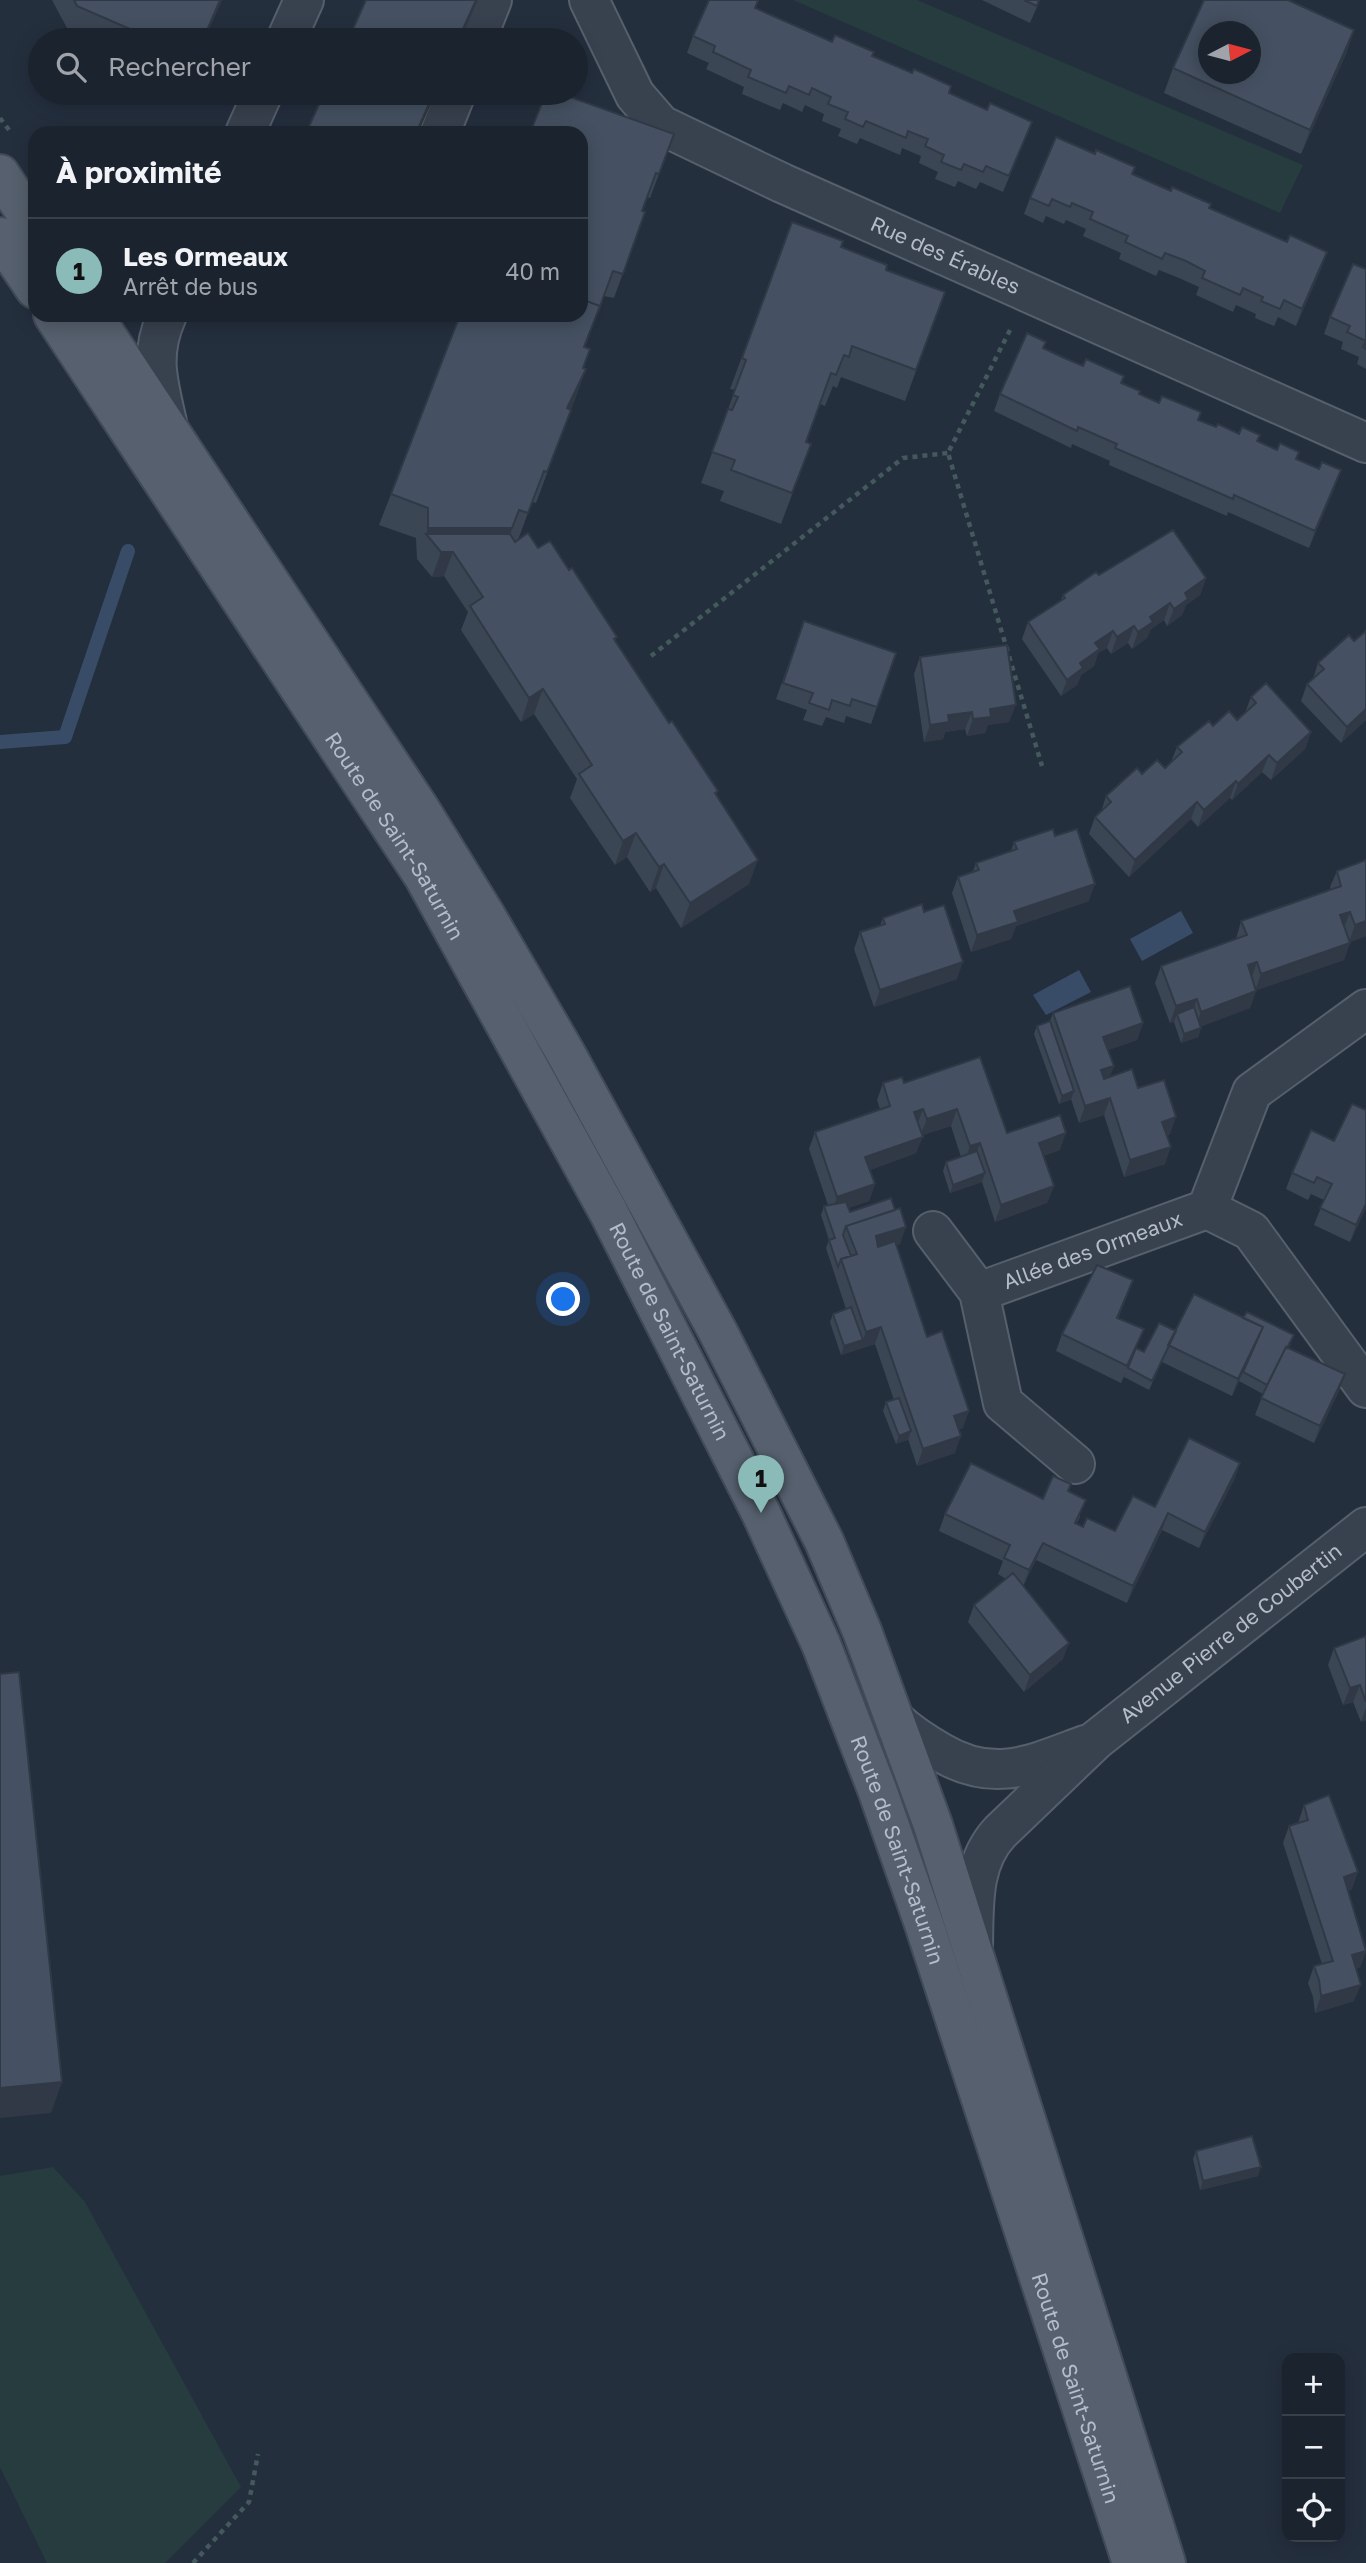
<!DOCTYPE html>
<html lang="fr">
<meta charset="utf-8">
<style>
body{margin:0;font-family:"Golos Text",sans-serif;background:#242b36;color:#f1f3f6}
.controls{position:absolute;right:21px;bottom:21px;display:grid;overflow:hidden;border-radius:14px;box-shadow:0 4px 18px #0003}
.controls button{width:63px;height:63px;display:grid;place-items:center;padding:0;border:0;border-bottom:2px solid #39404a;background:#1b232e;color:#f1f3f6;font:35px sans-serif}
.compass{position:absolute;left:1198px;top:21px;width:63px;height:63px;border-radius:50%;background:#1b232e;box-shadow:0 4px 18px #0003;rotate:84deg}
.you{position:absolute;left:564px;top:1300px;width:24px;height:24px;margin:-18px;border:5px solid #fff;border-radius:50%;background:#1a73e8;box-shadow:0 0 0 10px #1a73e833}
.badge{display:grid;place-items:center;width:46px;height:46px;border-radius:50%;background:#8bbbb9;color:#111;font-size:23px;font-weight:700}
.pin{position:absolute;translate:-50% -58px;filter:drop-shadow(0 2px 4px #0008)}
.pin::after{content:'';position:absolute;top:37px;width:24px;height:21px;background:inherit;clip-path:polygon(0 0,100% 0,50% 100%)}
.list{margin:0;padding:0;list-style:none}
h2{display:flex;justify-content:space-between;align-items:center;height:91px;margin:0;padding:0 28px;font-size:30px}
h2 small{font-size:23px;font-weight:400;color:#a0a4aa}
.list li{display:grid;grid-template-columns:46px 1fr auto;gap:21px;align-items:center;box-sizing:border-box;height:105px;padding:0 28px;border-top:2px solid #39404a}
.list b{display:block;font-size:26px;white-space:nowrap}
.list p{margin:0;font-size:23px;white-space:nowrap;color:#a0a4aa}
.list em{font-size:23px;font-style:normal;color:#a0a4aa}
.icon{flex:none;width:38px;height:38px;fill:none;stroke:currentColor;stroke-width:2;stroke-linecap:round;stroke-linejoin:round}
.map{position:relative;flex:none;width:1366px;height:2563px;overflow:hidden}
.search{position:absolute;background:#1b232e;box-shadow:0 4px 18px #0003;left:28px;top:28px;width:560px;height:77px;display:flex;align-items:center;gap:18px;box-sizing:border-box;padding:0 24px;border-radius:38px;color:#a0a4aa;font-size:26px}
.panel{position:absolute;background:#1b232e;box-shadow:0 4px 18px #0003;left:28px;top:126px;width:560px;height:196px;border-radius:21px}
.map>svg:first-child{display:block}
.green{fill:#263c3f}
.water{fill:#394c67}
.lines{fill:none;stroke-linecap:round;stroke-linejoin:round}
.stream{stroke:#394c67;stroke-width:14}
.minor-casing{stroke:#565f6c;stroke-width:42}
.major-casing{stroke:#414a57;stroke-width:42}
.path{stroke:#44595c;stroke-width:4.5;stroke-dasharray:5 5;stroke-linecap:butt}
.minor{stroke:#38414e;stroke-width:38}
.major{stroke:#56606e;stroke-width:38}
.wall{fill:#3b4654}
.shaded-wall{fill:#303945}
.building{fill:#455162;stroke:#303945;stroke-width:2;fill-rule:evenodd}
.labels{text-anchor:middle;stroke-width:5;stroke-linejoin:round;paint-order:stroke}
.street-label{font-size:21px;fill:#b4bcc9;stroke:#1d2633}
</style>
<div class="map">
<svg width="1366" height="2563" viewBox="0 0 1366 2563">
<rect width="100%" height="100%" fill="#242f3e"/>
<path class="green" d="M793 0H917L1303 165 1280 213Z
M53 2167 85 2202 241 2487 165 2563H47L0 2467V2176Z"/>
<path class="water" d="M1181 911 1193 933 1142 961 1130 939Z
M1079 970 1091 992 1046 1015 1033 995Z"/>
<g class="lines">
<path class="stream" d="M0 742 65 737 128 551"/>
<defs>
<g id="minor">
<path id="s1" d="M589 0 635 95 661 125 782 183 1366 443"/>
<path d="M286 40 304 0"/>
<path d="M476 40 492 0"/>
<path d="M245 133 263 93"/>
<path d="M440 133 456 93"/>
<path d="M167 315C148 358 159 384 168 427"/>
<path d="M1207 1209 1251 1231 1366 1388"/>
<path d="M933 1231 979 1292 1003 1403 1075 1464"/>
<path id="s2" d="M979 1292 1207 1209 1252 1092 1366 1009"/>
<path d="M896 1721C910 1734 924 1743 940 1752 994 1784 1031 1765 1085 1745"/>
<path id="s3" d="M973 1945C974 1905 971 1863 1000 1832L1096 1740 1366 1527"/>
</g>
<g id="major">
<path d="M0 174 35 227"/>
<path d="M0 237 35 289"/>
<path id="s4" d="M53 315 424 877 609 1213 761 1513 821 1644 878 1792 924 1924 1132 2563"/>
<path d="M93 315 420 809 486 916 565 1052 718 1332 824 1541 862 1631 933 1825 1166 2563"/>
</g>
</defs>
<use href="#minor" class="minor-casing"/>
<use href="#major" class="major-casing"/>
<path class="path" d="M0 118 12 134
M1010 330 948 453 1042 766
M651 656 903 458 948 453
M193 2563 249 2502 258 2454"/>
<use href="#minor" class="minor"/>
<use href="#major" class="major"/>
</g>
<path class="wall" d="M52 0H222L204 40H91L68 30Z
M982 0H1040L1030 23Z
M755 8 832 42 873 56 949 93 987 110 1032 122 1003 192 980 182 976 189 958 181 955 187 935 179 938 172 919 163 921 156 902 148 900 155 860 138 857 144 838 136 841 129 822 121 824 114 805 105 802 112 783 103 780 110 742 94 744 87 706 69 709 63 687 53 693 36Z
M1354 30 1346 54 1301 154 1164 93 1173 68Z
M674 134 650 198 647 197 642 211 645 212 614 298 604 296 589 336 585 347 583 368 586 369 536 503 532 502 518 540 538 548 569 570 617 637 615 641 669 723 718 791 716 795 749 884 681 928 656 888 650 892 627 857 615 865 570 798 577 779 534 714 521 722 461 630 468 612 444 576 432 577 417 559 416 538 379 525 391 494Z
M1133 174 1209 208 1321 269 1296 326 1278 317 1274 326 1255 318 1256 314 1236 305 1233 312 1196 295 1199 287 1179 278 1159 270 1156 276 1119 259 1121 253 1083 236 1086 229 1066 220 1064 224 1046 216 1043 223 1024 214 1030 198Z
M792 222 886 270 945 292 905 401 841 377 837 388 833 386 825 406 820 404 806 442 811 444 781 524 720 501 724 491 701 483 735 390 730 389Z
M1366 269V369L1357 364 1359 357 1341 349 1343 342 1324 334 1330 317Z
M1043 349 1121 383 1139 394 1216 427 1239 434 1260 435 1258 442 1297 459 1335 487 1309 548 1228 512 1227 516 1109 465 1110 461 1072 444 1071 448 994 411 1000 394Z
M1099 575 1206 578 1200 595 1186 605 1182 615 1167 626 1164 620 1151 629 1147 638 1132 649 1128 643 1111 654 1107 648 1098 653 1094 666 1081 675 1077 685 1061 696 1022 639 1028 622 1061 600 1063 595Z
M804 621 896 653 871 724 846 716 844 723 826 717 822 726 803 720 807 710 776 699Z
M1366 631V720L1341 743 1301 701 1307 684 1313 679 1318 663 1354 641Z
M920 657 1009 722 988 725 985 733 967 736 965 729 945 732 943 739 924 742 914 674Z
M1251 697 1311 732 1305 749 1271 780 1262 772 1232 800 1230 798 1198 827 1191 819 1129 877 1089 834 1095 817 1101 812 1106 796 1142 774 1165 768 1171 762 1177 747 1213 726 1237 720 1245 713Z
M1055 836 1089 901 1016 926 1011 939 971 952 952 893 958 877 973 871 976 863 1011 851 1014 842Z
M1366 860V936L1350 942 1344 960 1256 990 1250 1008 1201 1026V1028L1198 1037 1181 1043 1174 1022 1170 1023 1155 983 1161 966 1236 939 1241 921 1331 890 1330 887 1337 871Z
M924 912 957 979 874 1007 854 949 860 932 880 926 883 918Z
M1053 1013 1143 1023 1137 1040 1108 1050 1114 1066 1109 1077 1138 1088 1170 1134 1167 1136 1165 1164 1124 1177 1104 1115 1079 1123 1071 1099 1059 1104 1034 1034 1037 1026 1050 1021Z
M883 1083H904L1007 1133 1060 1150 1043 1156 1054 1186 1047 1203 995 1222 982 1182 950 1193 943 1171 946 1162 961 1157 951 1126 922 1135 916 1153 870 1170 875 1184 869 1201 848 1208 850 1212 900 1244 896 1245 927 1337 963 1428 958 1429 955 1453 917 1466 908 1439 896 1444 883 1411 886 1402 894 1400 875 1344 841 1355 830 1322 833 1314 846 1309 826 1248 829 1240 821 1215 824 1206 828 1205 809 1149 815 1132 880 1109 877 1100Z
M1366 1110V1208L1350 1242 1314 1225 1324 1200 1311 1194 1308 1200 1286 1189 1292 1173 1334 1141Z
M1133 1280 1118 1319 1136 1348 1144 1352 1176 1331 1291 1344 1288 1348 1345 1374 1339 1391 1314 1443 1255 1415 1263 1394 1239 1381 1240 1379 1232 1396 1162 1362 1149 1390 1124 1377 1126 1372 1121 1383 1056 1351 1062 1334Z
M1240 1463 1234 1480 1199 1548 1162 1530 1127 1603 1036 1560 1023 1586 1063 1659 1024 1692 968 1622 974 1605 1006 1579 998 1574 1003 1561 939 1531 945 1514 1043 1499 1071 1484 1069 1492 1080 1517 1076 1524 1083 1527 1115 1531 1155 1507Z
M1366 1636V1720L1361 1722 1353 1702 1343 1705 1328 1665 1334 1648Z
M1304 1805 1352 1889 1348 1891 1366 1951 1360 1967 1356 1969 1354 2001 1315 2013 1313 1997 1308 1983 1314 1966 1322 1964 1283 1843 1289 1826 1298 1823Z
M1196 2151 1258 2176 1200 2190 1193 2159Z"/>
<path class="shaded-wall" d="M220 0H222L204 40H203Z
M476 0H478L460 40H458Z
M1354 30 1346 54 1301 154 1310 130Z
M434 93H436L418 133H416Z
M1327 252 1321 269 1296 326 1302 309Z
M586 369 575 400 556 439 567 408Z
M1341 470 1335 487 1309 548 1315 531Z
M519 510 501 559 453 552 444 576 432 577 441 552 426 534 428 528Z
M1206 578 1200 595 1186 605 1182 615 1167 626 1174 609 1185 593Z
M1170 603 1164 620 1151 629 1147 638 1132 649 1138 632 1150 617Z
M1134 626 1128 643 1111 654 1117 637Z
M1113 631 1107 648 1098 653 1094 666 1081 675 1077 685 1061 696 1067 680 1080 663 1095 643Z
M543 689 534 714 521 722 529 698Z
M1016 705 1009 722 988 725 985 733 967 736 973 719 990 709Z
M1366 709V720L1341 743 1347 727Z
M972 712 965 729 945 732 943 739 924 742 930 725 948 715Z
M1311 732 1305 749 1271 780 1277 763Z
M1269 755 1262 772 1232 800 1238 784Z
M1236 781 1230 798 1198 827 1204 810Z
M1197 802 1191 819 1129 877 1135 860Z
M636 833 627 857 615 865 623 841Z
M758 860 749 884 681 928 690 903Z
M664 864 656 888 650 892 659 867Z
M1095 884 1089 901 1016 926 1011 939 971 952 977 935 1014 911Z
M1350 912 1344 928 1340 915Z
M1366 921V936L1349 942 1355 925Z
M1350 943 1344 960 1255 991 1261 974Z
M963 962 957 979 874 1007 880 990Z
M1257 962 1251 979 1248 965Z
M1256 991 1250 1008 1195 1029 1201 1012Z
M1197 999 1191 1016 1177 1014 1174 1022 1170 1023 1176 1006Z
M1143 1023 1137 1040 1097 1054 1103 1037Z
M1201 1028 1198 1037 1181 1043 1184 1034Z
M1114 1066 1108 1082 1095 1087 1101 1070Z
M1074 1091 1071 1100 1059 1104 1062 1096Z
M1110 1098 1104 1115 1079 1123 1085 1106Z
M923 1109 917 1125 914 1112Z
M957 1109 951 1126 920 1136 927 1119Z
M1176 1117 1170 1134 1156 1139 1162 1122Z
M1066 1133 1060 1150 1032 1160 1039 1143Z
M923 1137 916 1153 859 1174 865 1157Z
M980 1143 974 1160 964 1163 970 1146Z
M1171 1147 1165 1164 1124 1177 1130 1160Z
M985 1173 982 1182 950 1193 953 1185Z
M875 1184 869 1201 831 1214 837 1197Z
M1054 1186 1047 1203 995 1222 1001 1205Z
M1366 1204V1208L1350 1242 1356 1225Z
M906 1227 900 1244 870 1253 876 1236Z
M881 1327 875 1344 841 1355 844 1346 863 1340 866 1332Z
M1256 1344 1243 1372 1232 1396 1238 1379Z
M1345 1374 1339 1391 1314 1443 1320 1426Z
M969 1411 963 1428 948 1433 954 1416Z
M911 1431 908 1440 896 1444 899 1436Z
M961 1436 955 1453 917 1466 923 1449Z
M1240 1463 1234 1480 1199 1548 1205 1532Z
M1168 1513 1162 1530 1127 1603 1133 1586Z
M1043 1543 1036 1560 1023 1587 1029 1570Z
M1069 1643 1063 1659 1024 1692 1030 1675Z
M1360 1685 1353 1702 1343 1705 1350 1688Z
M1366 1708V1720L1361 1722Z
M1358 1872 1352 1889 1338 1894 1344 1877Z
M1366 1951 1360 1967 1345 1972 1352 1955Z
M1361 1985 1354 2001 1315 2013 1321 1996Z
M62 2082 51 2113 0 2118V2088Z
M1261 2167 1258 2176 1200 2190 1203 2181Z"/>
<path class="building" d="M74 0H220L203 40H155L77 6Z
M366 0H476L458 40H348Z
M709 0H756L758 1 755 8 832 42 835 35 874 52 872 56 912 73 914 69 951 86 949 93 987 110 990 103 1032 122 1009 176 986 166 983 172 964 164 961 170 941 162 944 155 925 146 928 139 908 131 906 138 866 121 863 127 845 119 848 112 828 104 831 97 812 88 809 95 789 86 786 93 748 77 751 70 713 52 715 46 693 36Z
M1024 0H1039L1037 6Z
M1204 0H1288L1354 30 1310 130 1173 68ZM1208 32H1250V74H1208Z
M324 93H434L416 133H306Z
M546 93H559L674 134 659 174 656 173 642 211 645 212 623 274 613 271 598 312 600 306 581 299V133H530Z
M1056 137 1095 154 1096 150 1135 167 1132 174 1171 191 1172 187 1211 204 1209 208 1287 242 1290 235 1327 252 1302 309 1284 300 1280 309 1261 301 1263 297 1243 288 1240 295 1202 278 1205 271 1186 261 1165 253 1162 259 1125 242 1128 236 1090 219 1093 212 1072 203 1070 207 1052 199 1049 206 1030 198Z
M792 222 843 241 841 247 887 265 886 270 945 292 916 370 852 346 849 357 844 355 836 375 831 373 806 442 811 444 792 493 731 470 735 460 712 452 728 409 732 410 738 397 733 395 746 360 742 358Z
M1353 264 1366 269V349L1363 347 1366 341 1347 332 1350 326 1330 317Z
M581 299 600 306 584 347 590 349 583 368 586 369 567 408 571 410 547 472 544 471 528 513 519 510 512 528H428V508L391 494 460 315H581Z
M1027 333 1046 342 1043 348 1062 357 1083 366 1086 359 1124 376 1121 383 1140 391 1139 394 1159 403 1162 396 1201 412 1198 420 1216 427 1218 424 1239 434 1242 427 1260 435 1257 441 1277 450 1280 443 1299 452 1296 459 1319 469 1322 462 1341 470 1315 531 1234 495 1233 499 1115 448 1117 444 1078 427 1077 431 1000 394Z
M1173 530 1206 578 1185 593 1188 599 1174 609 1170 603 1150 617 1153 622 1138 632 1134 626 1117 637 1113 631 1095 643 1100 649 1080 663 1083 668 1067 680 1028 622 1065 598 1063 595 1096 572 1099 575Z
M528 533 538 548 550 541 569 570 572 568 617 637 614 639 669 723 672 721 718 791 715 793 758 860 690 903 664 864 659 867 636 833 623 841 579 774 592 765 543 689 529 698 470 606 483 597 453 552H441L426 534H510L515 542Z
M804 621 896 653 877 707 852 699 850 706 832 700 829 710 809 703 813 693 783 683Z
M1366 631V709L1347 727 1307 684 1324 669 1318 663 1349 635 1354 641Z
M1007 645 1016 705 990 709 991 717 973 719 972 712 948 715 949 722 930 725 920 657Z
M1266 683 1311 732 1277 763 1269 755 1238 784 1236 781 1204 810 1197 802 1135 860 1095 817 1111 802 1106 796 1137 768 1142 774 1157 760 1165 768 1182 752 1177 747 1209 721 1213 726 1229 711 1237 720 1256 703 1251 697Z
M1053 829 1055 836 1077 829 1095 884 1014 911 1018 922 977 935 958 877 979 870 976 863 1017 849 1014 842Z
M1366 860V921L1355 925 1350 912 1340 915 1350 943 1261 974 1257 962 1248 965 1256 991 1201 1012 1197 999 1176 1006 1161 966 1247 935 1241 921 1341 886 1337 871Z
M922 904 924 912 944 905 963 962 880 990 860 932 885 924 883 918Z
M1130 986 1143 1023 1103 1037 1114 1066 1101 1070 1104 1079 1132 1069 1138 1088 1164 1080 1176 1117 1162 1122 1171 1147 1130 1160 1110 1098 1085 1106 1053 1013Z
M1194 1007 1201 1028 1184 1034 1177 1014Z
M1050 1021 1074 1091 1062 1096 1037 1026Z
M980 1057 1007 1133 1060 1115 1066 1133 1039 1143 1054 1186 1001 1205 980 1143 970 1146 957 1109 927 1119 923 1109 914 1112 923 1137 865 1157 875 1184 837 1197 815 1132 890 1106 883 1083 902 1077 904 1083Z
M1352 1104 1366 1110V1204L1356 1225 1320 1208 1332 1184 1317 1177 1314 1183 1292 1173 1311 1130 1334 1141Z
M977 1151 985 1173 953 1185 946 1162Z
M891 1198 895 1210 846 1226 843 1235 851 1256 841 1259 838 1267 829 1240 835 1238 824 1206 846 1202 850 1212Z
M900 1208 906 1227 876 1236 878 1247 895 1241 927 1337 942 1331 969 1411 954 1416 961 1436 923 1449 881 1327 866 1332 841 1259 857 1254 846 1226Z
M1097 1265 1133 1280 1117 1318 1144 1329 1127 1366 1062 1334Z
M1194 1294 1263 1327 1238 1379 1168 1345Z
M851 1307 863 1340 844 1346 833 1314Z
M1247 1312 1294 1335 1287 1348 1286 1347 1267 1385 1243 1372 1263 1327 1243 1318Z
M1159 1323 1176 1331 1152 1381 1128 1368 1136 1348 1144 1352Z
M1286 1347 1345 1374 1320 1426 1261 1398Z
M899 1398 911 1431 899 1436 886 1402Z
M1189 1438 1240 1463 1205 1532 1168 1513 1133 1586 1043 1543 1029 1570 1004 1558 1010 1545 945 1514 971 1463 1043 1499 1053 1476 1071 1484 1068 1491 1086 1500 1075 1523 1083 1527 1087 1518 1115 1531 1133 1496 1155 1507Z
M1013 1573 1069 1643 1030 1675 974 1605Z
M1366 1636V1702L1360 1685 1350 1688 1334 1648Z
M19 1672 62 2082 0 2088V1674Z
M1329 1795 1358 1872 1344 1877 1366 1951 1352 1955 1361 1985 1321 1996 1319 1980 1314 1966 1333 1961 1289 1826 1308 1820 1304 1805Z
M1252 2136 1261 2167 1203 2181 1196 2151Z"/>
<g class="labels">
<g class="street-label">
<text dy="7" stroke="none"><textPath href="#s1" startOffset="458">Rue des Érables</textPath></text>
<text dy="7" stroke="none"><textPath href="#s4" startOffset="623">Route de Saint-Saturnin</textPath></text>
<text dy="7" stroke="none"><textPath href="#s2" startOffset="121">Allée des Ormeaux</textPath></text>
<text dy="7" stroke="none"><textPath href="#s4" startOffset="1190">Route de Saint-Saturnin</textPath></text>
<text dy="7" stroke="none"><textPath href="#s3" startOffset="424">Avenue Pierre de Coubertin</textPath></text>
<text dy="7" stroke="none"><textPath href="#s4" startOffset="1757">Route de Saint-Saturnin</textPath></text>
<text dy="7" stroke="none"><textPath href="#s4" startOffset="2324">Route de Saint-Saturnin</textPath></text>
</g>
</g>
</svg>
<div class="controls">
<button>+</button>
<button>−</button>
<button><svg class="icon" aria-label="locate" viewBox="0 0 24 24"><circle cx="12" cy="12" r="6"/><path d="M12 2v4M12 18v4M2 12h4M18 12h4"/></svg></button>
</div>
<svg class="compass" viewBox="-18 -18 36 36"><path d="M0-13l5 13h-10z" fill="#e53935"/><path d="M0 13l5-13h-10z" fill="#a0a4aa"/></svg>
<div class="you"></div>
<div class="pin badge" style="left:761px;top:1513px">1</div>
<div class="search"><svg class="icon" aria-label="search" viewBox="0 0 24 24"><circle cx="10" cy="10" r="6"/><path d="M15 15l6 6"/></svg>Rechercher</div>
<section class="panel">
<h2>À proximité<small></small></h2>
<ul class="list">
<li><span class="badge">1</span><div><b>Les Ormeaux</b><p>Arrêt de bus</p></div><em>40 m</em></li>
</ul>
</section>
</div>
